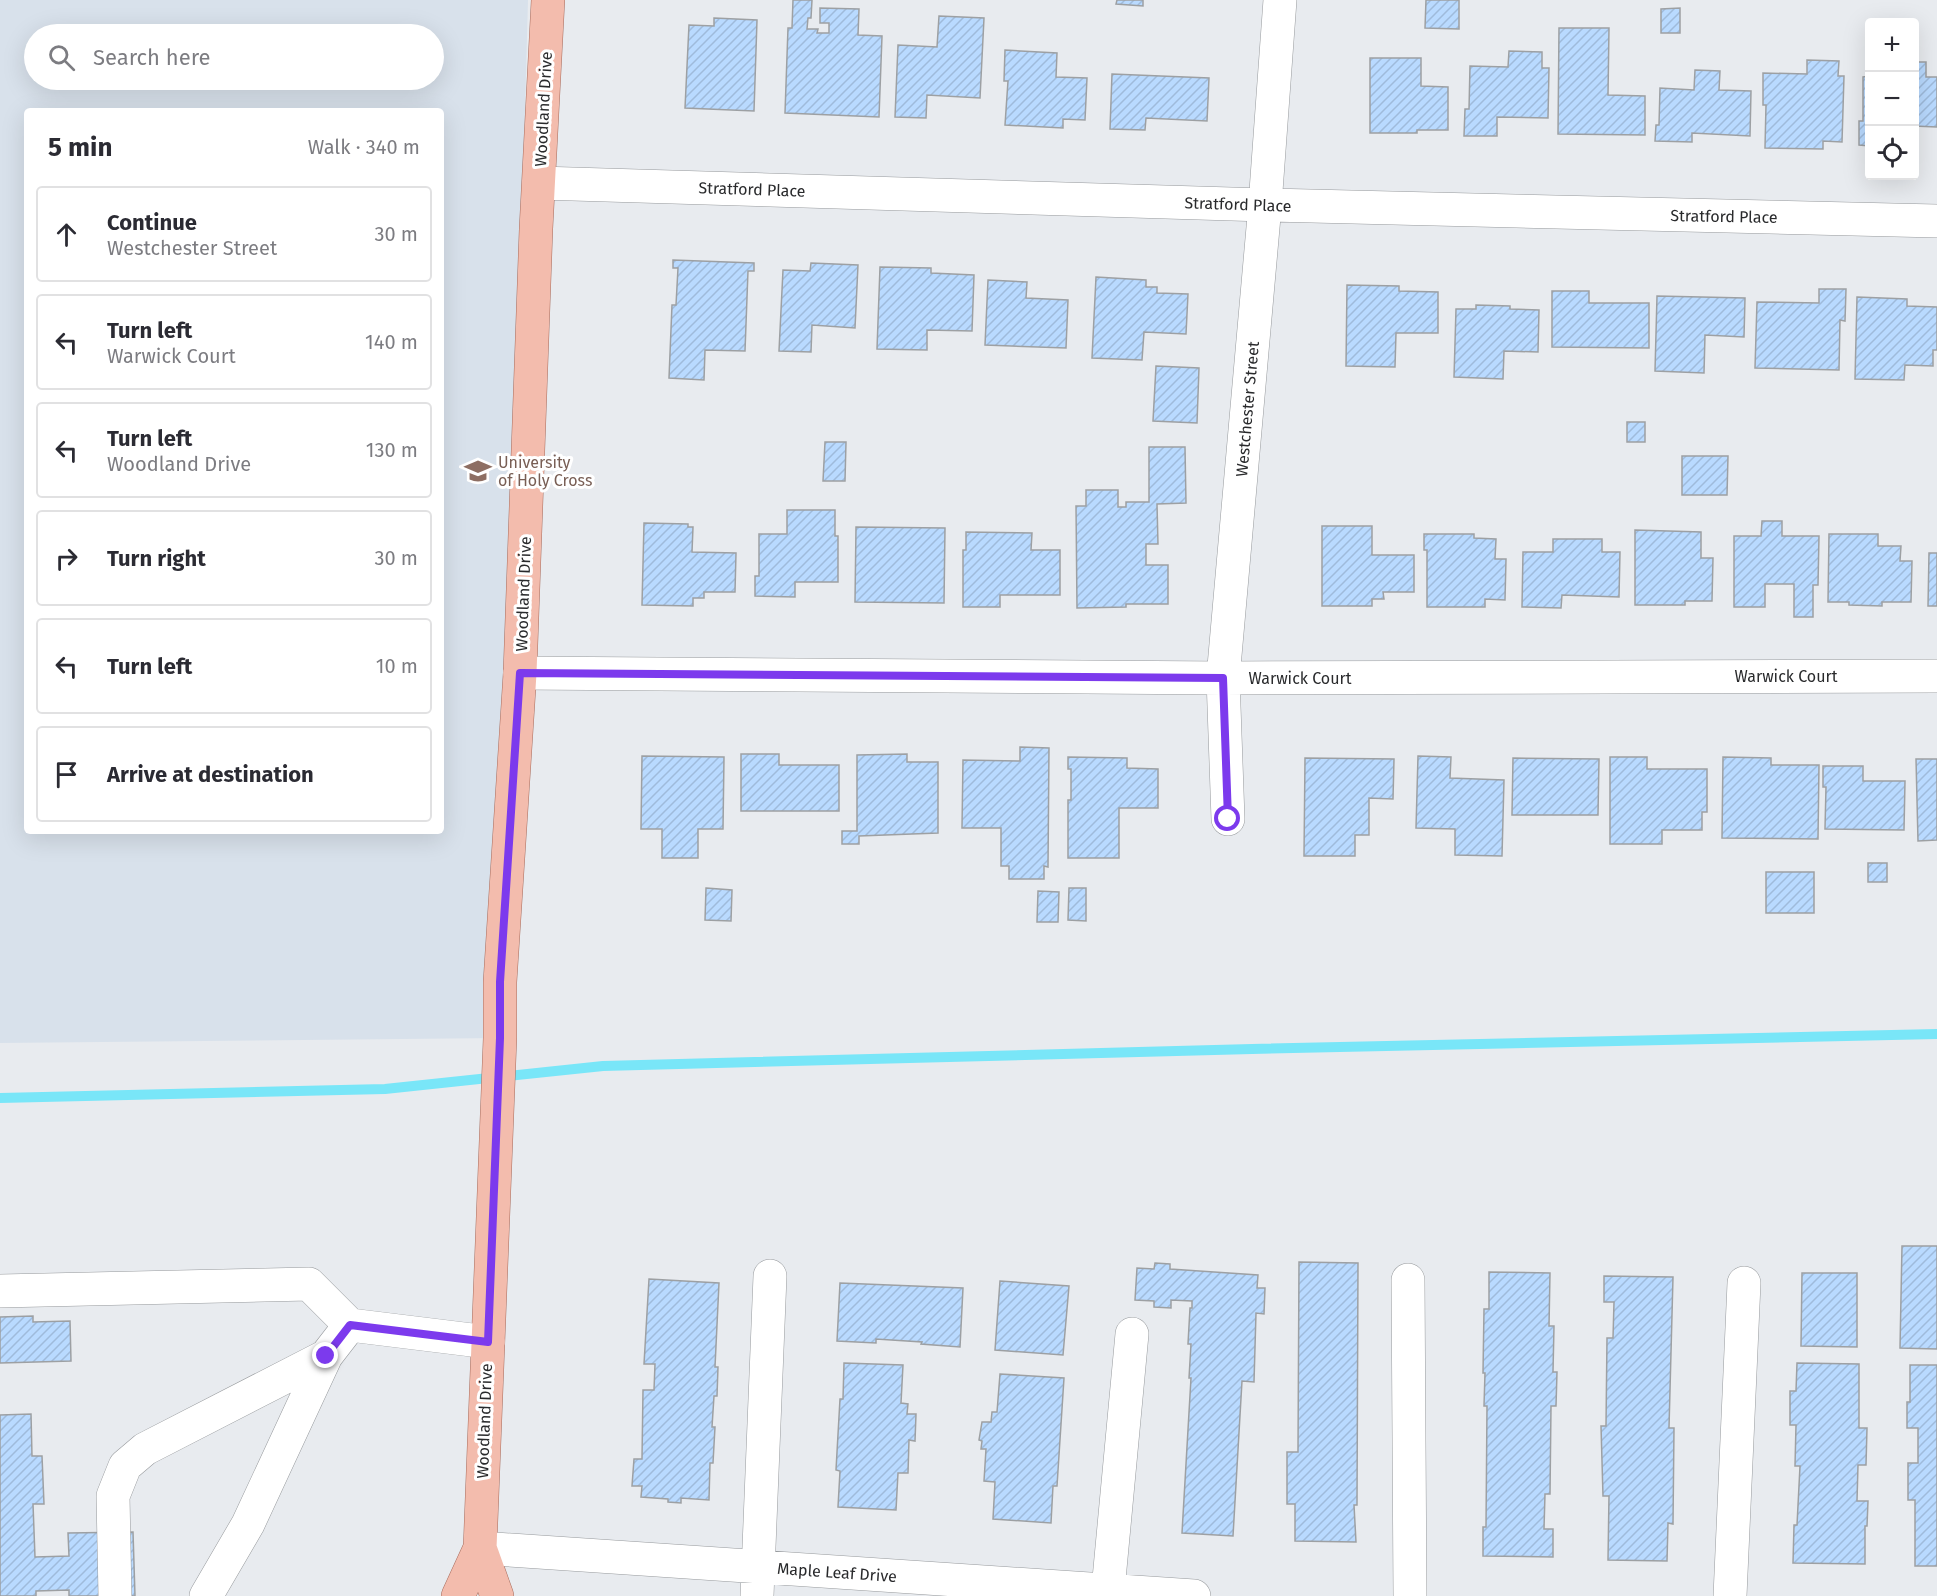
<!DOCTYPE html>
<meta charset="utf-8">
<style>
body{margin:0;font-family:"Fira Sans",sans-serif;background:#f2f2f3;color:#2b2b33}
.controls{position:absolute;right:18px;top:18px;display:grid;overflow:hidden;border-radius:6px;box-shadow:0 6px 24px #0002}
.controls button{width:54px;height:54px;display:grid;place-items:center;padding:0;border:0;border-bottom:2px solid #e1e1e2;background:#fff;color:#2b2b33;font:30px sans-serif}
.stop{position:absolute;width:18px;height:18px;margin:-14px;border:4px solid #7c3aed;border-radius:50%;background:#fff}
.stop.end{background:#7c3aed;border-color:#fff;box-shadow:0 2px 6px #0008}
.list{margin:0;padding:0;list-style:none}
h2{display:flex;justify-content:space-between;align-items:center;height:78px;margin:0;padding:0 24px;font-size:26px}
h2 small{font-size:20px;font-weight:400;color:#7c7c81}
.list li{display:grid;grid-template-columns:39px 1fr auto;gap:18px;align-items:center;box-sizing:border-box;height:96px;margin:0 12px 12px;padding:0 12px;border:2px solid #e1e1e2;border-radius:6px}
.list b{display:block;font-size:22px;white-space:nowrap}
.list p{margin:0;font-size:20px;white-space:nowrap;color:#7c7c81}
.list em{font-size:20px;font-style:normal;color:#7c7c81}
.icon{flex:none;width:33px;height:33px;fill:none;stroke:currentColor;stroke-width:2;stroke-linecap:round;stroke-linejoin:round}
.map{position:relative;flex:none;width:1937px;height:1596px;overflow:hidden}
.search{position:absolute;background:#fff;box-shadow:0 6px 24px #0002;left:24px;top:24px;width:420px;height:66px;display:flex;align-items:center;gap:15px;box-sizing:border-box;padding:0 21px;border-radius:33px;color:#7c7c81;font-size:22px}
.panel{position:absolute;background:#fff;box-shadow:0 6px 24px #0002;left:24px;top:108px;width:420px;height:726px;border-radius:6px}
.map>svg:first-child{display:block}
.built{fill:#d8e1eb;fill-rule:evenodd}
.lines{fill:none;stroke-linecap:round;stroke-linejoin:round}
.stream{stroke:#79e6f8;stroke-width:10}
.building{fill:url(#building-hatch);stroke:#9da0a3;stroke-width:1.5}
.minor-casing{stroke:#979a9d;stroke-width:34}
.major-casing{stroke:#a76c5d;stroke-width:34}
.minor{stroke:#fff;stroke-width:33}
.major{stroke:#f3bcad;stroke-width:33}
.route{stroke:#7c3aed;stroke-width:8}
.labels{text-anchor:middle;stroke-width:6;stroke-linejoin:round;paint-order:stroke}
.street-label{font-size:16px;fill:#292a2c;stroke:#fff}
.education-label{font-size:16px;fill:#785e54;stroke:#fff;text-anchor:start}
</style>
<div class="map">
<svg width="1937" height="1596" viewBox="0 0 1937 1596">
<defs>
<pattern id="building-hatch" width="6" height="6" patternUnits="userSpaceOnUse" patternTransform="scale(1.5)"><rect width="6" height="6" fill="#b9daff"/><path d="M-1 1l2-2M0 6l6-6M5 7l2-2" fill="none" stroke="#9fbbdb"/></pattern>
</defs>
<rect width="100%" height="100%" fill="#e8ebef"/>
<path class="built" d="M0 0H528L500 1038 0 1043ZM34 34H434V80H34ZM27 111H441V831H27Z"/>
<g class="lines">
<path class="stream" d="M0 1098 385 1089 603 1066 1252 1049 1937 1034"/>
</g>
<path class="building" d="M793 0H812L811 18H808L807 29H818L817 33H829V23H820V8L859 9 858 35 882 36 879 117 785 113 788 28H792Z
M1117 0H1143V6L1116 4Z
M1426 0H1459V29L1425 28Z
M1680 8V33H1661V9Z
M939 16 984 18 980 98 927 95 926 118 895 117 898 45 937 47Z
M714 18 757 20 754 111 685 108 689 25 714 26Z
M1559 28H1609L1608 95 1645 96V135L1558 134Z
M1005 50 1057 53 1056 77 1087 78 1085 120 1063 119V128L1005 125 1008 81H1004Z
M1509 51 1542 52V68H1549L1548 118 1497 117V136H1464L1465 109H1469L1470 66 1508 67Z
M1370 58H1421V86L1448 87V130H1417V133H1370Z
M1807 60 1839 61 1838 76H1844L1842 142 1823 141V149L1765 148 1766 105H1763V73L1807 74Z
M1914 62H1926V77H1937V127L1914 126Z
M1695 70 1720 71 1719 90 1751 91 1750 136 1692 133V142L1655 141 1656 125H1659L1660 88 1694 90Z
M1112 74 1209 78 1207 121 1146 118 1145 130 1110 129Z
M1870 76V146L1859 145V121H1863V77Z
M673 260 754 263V271H748L745 351 705 350 704 380 669 378 672 305H676L678 268H673Z
M811 263 858 265 855 328 812 325 811 352 779 351 783 270 810 271Z
M880 267 931 268V273L974 275 972 331 927 330V350L877 349Z
M1096 277 1146 280V287H1157V293L1188 294 1186 334 1144 332 1142 360 1092 358Z
M988 280 1027 282 1026 298 1068 300 1066 348 985 345Z
M1347 285 1399 286V291L1438 292V333H1396L1395 367 1346 366Z
M1819 289H1846L1845 321 1840 320 1839 370 1755 368 1757 302 1819 303Z
M1552 291H1589V303H1649V348L1552 347Z
M1657 296 1745 298 1744 337 1705 335 1704 373 1655 371Z
M1857 297 1907 299V306L1937 307V350H1933V366L1905 365 1904 380 1855 379Z
M1476 305 1510 306V309L1539 310 1538 352 1504 351 1503 379 1454 377 1456 309H1476Z
M1156 366 1199 368 1197 423 1153 421Z
M1627 422H1645V442H1627Z
M825 442H846L845 481H823Z
M1149 447H1185L1186 503 1157 504 1158 544H1146V565H1168V604H1126V607L1077 608 1076 506H1086V490H1118V507H1126V502H1149Z
M1682 456H1728L1727 495H1682Z
M787 510H835V536H838V582H795V597L755 596V576H759V534H787Z
M1762 521H1782V536H1819L1818 585H1813V617H1794V584H1765V607H1734V536H1761Z
M644 523 688 524V527H693L692 552 736 553 735 592H704V598H693V606L642 605Z
M1322 526H1372V555H1414V592H1383L1384 599H1372V606H1322Z
M856 527 945 528 944 603 855 602Z
M1635 530 1701 532V558H1713L1712 601H1685V605H1635Z
M966 532 1032 533 1031 550H1060V595H1000V607H963V550H966Z
M1424 534H1474V538L1496 539 1495 559H1506L1505 600 1485 599V607H1427V550H1424Z
M1829 534H1878V546H1901L1900 561H1912L1911 602H1882V606L1849 605V602H1828Z
M1553 539H1602V552H1620L1619 597 1562 595 1561 608 1522 607 1523 552H1553Z
M1929 553H1937V606H1928Z
M1020 747 1049 748 1048 867 1044 866V879H1009V866H1001V828H962L963 760 1020 761Z
M741 754H779V765H839V811H741Z
M907 754V762H938V833L859 836V844H842V831H857V755Z
M642 756 724 757 723 829H698V858H662V829H641Z
M1418 756 1451 757 1450 778 1504 780 1502 856 1455 855V829L1416 828Z
M1068 757 1127 758V768L1158 769V808H1119V858H1068V800H1071V769H1068Z
M1610 757H1647V769H1707V812H1702V830H1662V844H1610Z
M1723 757 1771 758V765H1819L1818 839 1722 838Z
M1305 758 1394 759 1393 799 1369 798V835H1355V856H1304Z
M1513 758 1599 759 1598 815H1512Z
M1916 759H1937V840L1918 841Z
M1823 766H1863V781H1905L1904 830 1825 829 1826 787H1823Z
M1868 863H1887V882H1868Z
M1766 872H1814V913H1766Z
M706 888 732 890 731 921 705 920Z
M1069 888H1086V921L1068 920Z
M1038 891 1059 892 1058 922H1037Z
M1902 1246H1937V1349L1900 1348Z
M1299 1262 1358 1263 1357 1505H1354L1356 1542 1295 1541V1504H1287V1452H1298Z
M1155 1263 1170 1264V1269L1258 1275 1257 1288H1265L1264 1314 1256 1313 1254 1382 1242 1381 1233 1536 1182 1533 1191 1378H1189L1191 1344H1188L1190 1308H1192V1301L1171 1300V1308L1154 1307V1301L1135 1300 1137 1268 1154 1269Z
M1489 1272 1550 1273 1549 1326H1554L1553 1372H1557L1556 1406H1551L1550 1494H1545L1544 1529H1553V1557L1483 1556V1527H1486L1487 1406H1484L1485 1373H1483L1484 1309H1489Z
M1802 1273H1857V1347L1801 1346Z
M1604 1276 1673 1277 1669 1428H1674L1673 1524 1668 1523 1667 1561 1608 1560 1609 1496H1603L1601 1426H1606L1607 1338H1613L1614 1302H1604Z
M649 1279 719 1283 715 1367H718L717 1396H714L712 1427H715L713 1463H710L709 1500 681 1498V1503L668 1502V1499L641 1497 642 1486H632L634 1459H642L643 1390H654L655 1364H644Z
M1000 1281 1069 1286 1063 1355 995 1350Z
M840 1283 963 1288 960 1347 921 1344 922 1342 876 1339V1343L837 1341Z
M33 1316V1322L70 1321 71 1361 0 1363V1317Z
M844 1363 903 1365 901 1403 908 1404 907 1414H916L915 1441 909 1440 908 1473H898L896 1510 838 1507 840 1471 836 1470 840 1399H843Z
M1797 1363 1859 1364V1428H1867L1866 1465H1858L1857 1501H1868L1867 1526H1865V1564L1793 1563 1794 1525H1797L1800 1466H1795L1796 1425H1790V1391H1796Z
M1910 1365H1937V1566H1915V1500H1908V1463H1918V1428H1907V1402H1910Z
M1000 1374 1064 1378 1057 1486H1053L1051 1523 993 1519 995 1482 984 1481 986 1449H981L982 1441 979 1440 982 1422H991L992 1412H997Z
M31 1414 32 1456H42L44 1504H33L35 1557 69 1556 68 1533 133 1532 135 1596H69V1590L36 1591V1596H0V1415Z"/>
<g class="lines">
<defs>
<path id="minor" d="M539 183 1265 205 1937 221
M520 673 1223 678 1937 676
M1228 819 1223 678 1265 205 1280 0
M1408 1280 1410 1596
M0 1291 309 1284 350 1325 488 1342
M480 1548 1194 1596
M1108 1590 1132 1334
M115 1596 113 1496 125 1466 145 1449 326 1356 350 1325
M206 1596 248 1524 326 1356
M757 1596 770 1276
M1730 1596 1744 1283"/>
<path id="major" d="M480 1548 497 1596
M458 1596 480 1548 500 1038V982L520 673 536 229 548 0"/>
</defs>
<use href="#minor" class="minor-casing"/>
<use href="#major" class="major-casing"/>
<use href="#minor" class="minor"/>
<use href="#major" class="major"/>
</g>
<g class="lines">
<path class="route" d="M326 1356 350 1325 488 1342 500 1038V982L520 673 1223 678 1228 819"/>
</g>
<defs>
<symbol id="university-bare" viewBox="-9 -9 18 18"><path d="M0-5L7-2L0 1L-7-2ZM-4 1L0 2.5L4 1V4Q0 6-4 4Z" fill="#8d6e63" stroke="#fff" stroke-width="2.5" paint-order="stroke"/></symbol>
</defs>
<g fill-rule="evenodd">
<use href="#university-bare" x="459" y="452" width="38" height="38"/>
</g>
<g class="labels">
<g class="street-label">
<text transform="translate(543 109) rotate(-87)" y="6">Woodland Drive</text>
<text transform="translate(752 189) rotate(2)" y="6">Stratford Place</text>
<text transform="translate(1238 204) rotate(2)" y="6">Stratford Place</text>
<text transform="translate(1724 216) rotate(1)" y="6">Stratford Place</text>
<text transform="translate(1247 409) rotate(-85)" y="6">Westchester Street</text>
<text transform="translate(523 594) rotate(-88)" y="6">Woodland Drive</text>
<text x="1786" y="682">Warwick Court</text>
<text x="1300" y="684">Warwick Court</text>
<text transform="translate(484 1421) rotate(-88)" y="6">Woodland Drive</text>
<text transform="translate(837 1572) rotate(4)" y="6">Maple Leaf Drive</text>
</g>
<g class="education-label">
<text x="498" y="468">University<tspan x="498" dy="18">of Holy Cross</tspan></text>
</g>
</g>
</svg>
<div class="controls">
<button>+</button>
<button>−</button>
<button><svg class="icon" aria-label="locate" viewBox="0 0 24 24"><circle cx="12" cy="12" r="6"/><path d="M12 2v4M12 18v4M2 12h4M18 12h4"/></svg></button>
</div>
<div class="stop" style="left:1228px;top:819px"></div>
<div class="stop end" style="left:326px;top:1356px"></div>
<div class="search"><svg class="icon" aria-label="search" viewBox="0 0 24 24"><circle cx="10" cy="10" r="6"/><path d="M15 15l6 6"/></svg>Search here</div>
<section class="panel">
<h2>5 min<small>Walk · 340 m</small></h2>
<ul class="list">
<li><svg class="icon" aria-label="ahead" viewBox="0 0 24 24"><path d="M12 20V5M6 11l6-6 6 6"/></svg><div><b>Continue</b><p>Westchester Street</p></div><em>30 m</em></li>
<li><svg class="icon" aria-label="left" viewBox="0 0 24 24"><path d="M17 20v-9H6M10 6l-5 5 5 5"/></svg><div><b>Turn left</b><p>Warwick Court</p></div><em>140 m</em></li>
<li><svg class="icon" aria-label="left" viewBox="0 0 24 24"><path d="M17 20v-9H6M10 6l-5 5 5 5"/></svg><div><b>Turn left</b><p>Woodland Drive</p></div><em>130 m</em></li>
<li><svg class="icon" aria-label="right" viewBox="0 0 24 24"><path d="M7 20v-9h11M14 6l5 5-5 5"/></svg><div><b>Turn right</b></div><em>30 m</em></li>
<li><svg class="icon" aria-label="left" viewBox="0 0 24 24"><path d="M17 20v-9H6M10 6l-5 5 5 5"/></svg><div><b>Turn left</b></div><em>10 m</em></li>
<li><svg class="icon" aria-label="arrive" viewBox="0 0 24 24"><path d="M6 21V4h12l-3 4 3 4H6"/></svg><div><b>Arrive at destination</b></div></li>
</ul>
</section>
</div>
